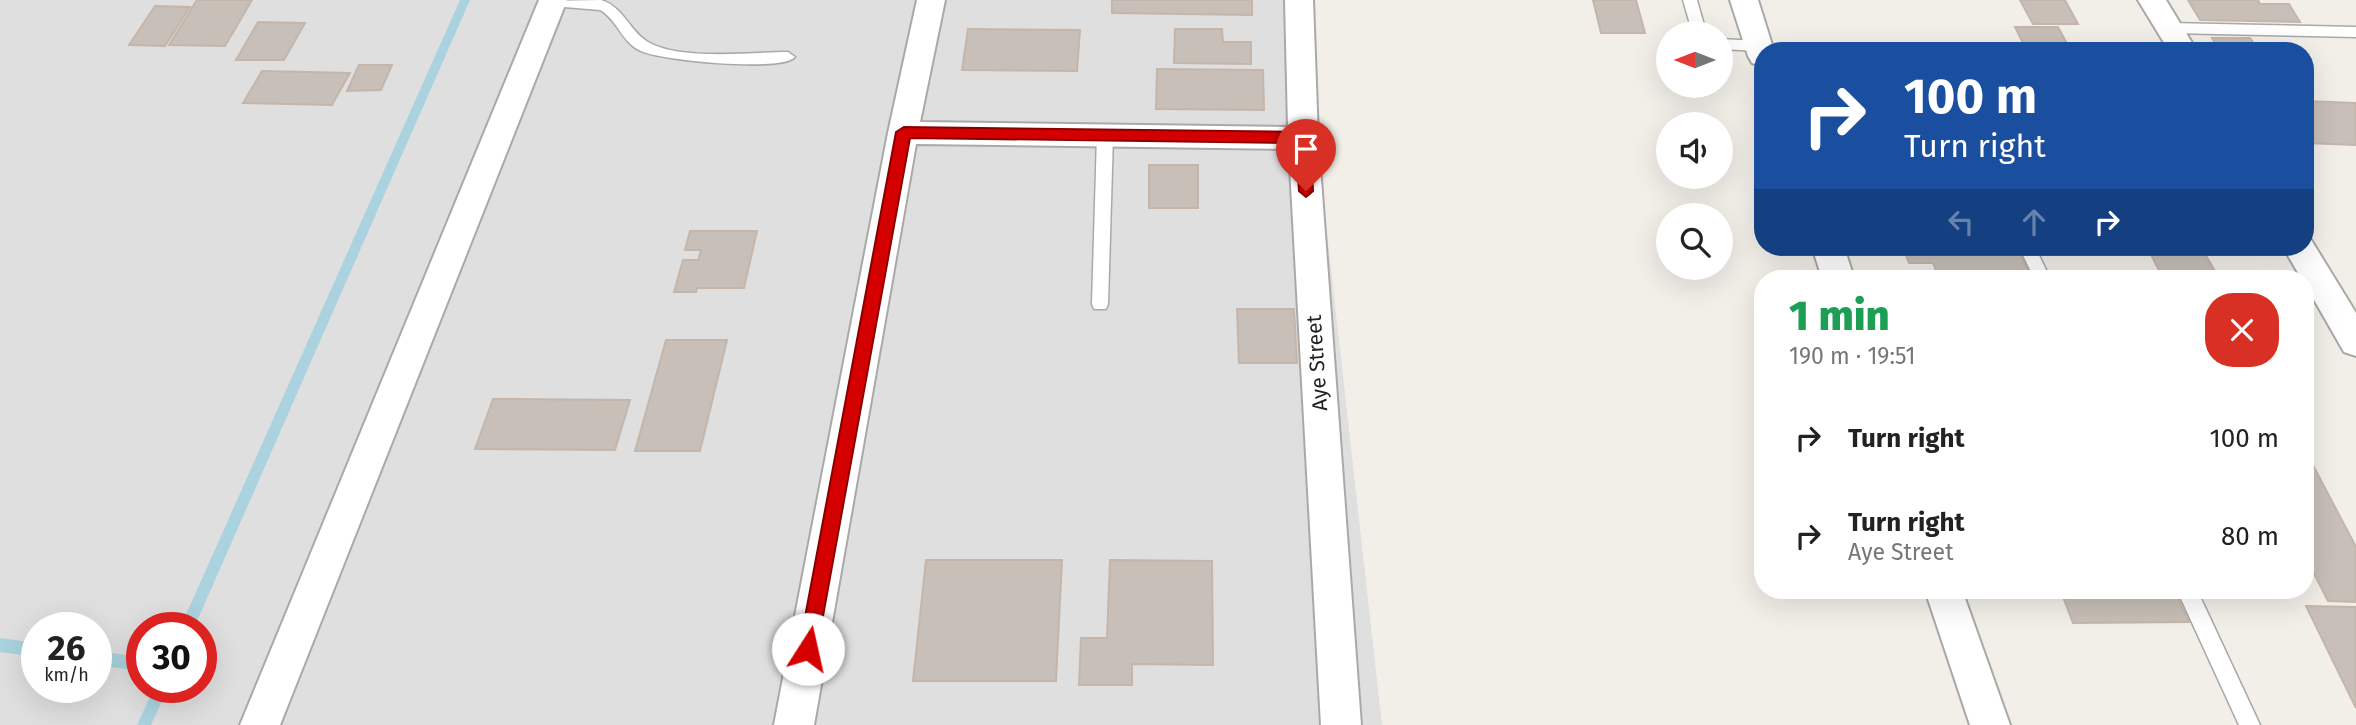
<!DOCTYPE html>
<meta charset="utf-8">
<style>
body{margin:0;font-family:"Fira Sans",sans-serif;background:#f2f2f2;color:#222;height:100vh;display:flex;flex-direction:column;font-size:26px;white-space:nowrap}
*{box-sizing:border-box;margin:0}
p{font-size:23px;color:#767676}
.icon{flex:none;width:38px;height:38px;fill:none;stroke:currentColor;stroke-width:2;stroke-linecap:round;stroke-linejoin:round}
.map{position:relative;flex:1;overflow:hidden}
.sheet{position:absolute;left:1754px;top:270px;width:560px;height:329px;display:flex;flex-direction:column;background:#fff;border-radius:28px;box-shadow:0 7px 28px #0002}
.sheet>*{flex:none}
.top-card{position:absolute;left:1754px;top:42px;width:560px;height:214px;border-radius:28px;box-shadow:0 7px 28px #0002;background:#1a4fa0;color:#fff;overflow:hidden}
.needle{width:46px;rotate:270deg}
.fabs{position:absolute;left:1656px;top:21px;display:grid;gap:14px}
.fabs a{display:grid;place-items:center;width:77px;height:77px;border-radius:50%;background:#fff;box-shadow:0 7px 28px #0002;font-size:35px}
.speed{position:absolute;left:21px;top:612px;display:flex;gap:14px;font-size:35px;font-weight:700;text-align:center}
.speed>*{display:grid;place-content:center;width:91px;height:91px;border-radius:50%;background:#fff;box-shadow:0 7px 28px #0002;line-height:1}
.speed small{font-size:18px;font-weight:400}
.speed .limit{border:10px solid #d22;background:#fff;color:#111}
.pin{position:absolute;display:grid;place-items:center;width:60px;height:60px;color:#fff;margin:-72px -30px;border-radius:50% 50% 50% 0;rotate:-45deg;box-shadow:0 0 7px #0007}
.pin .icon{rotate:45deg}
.me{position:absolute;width:77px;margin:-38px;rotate:10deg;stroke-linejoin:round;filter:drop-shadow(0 0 5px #0008)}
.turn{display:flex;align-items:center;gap:24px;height:147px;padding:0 35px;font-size:32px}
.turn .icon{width:91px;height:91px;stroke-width:2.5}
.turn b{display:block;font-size:49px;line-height:60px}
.lanes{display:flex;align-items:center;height:66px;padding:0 35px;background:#0003;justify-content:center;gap:35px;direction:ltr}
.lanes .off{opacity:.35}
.round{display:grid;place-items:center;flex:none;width:74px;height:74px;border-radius:28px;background:#f2f2f2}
.head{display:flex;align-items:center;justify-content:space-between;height:119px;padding:0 35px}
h1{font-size:42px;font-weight:800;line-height:52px;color:#1e9e55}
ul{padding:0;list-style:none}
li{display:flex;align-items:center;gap:21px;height:98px;padding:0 35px}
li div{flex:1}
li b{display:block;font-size:26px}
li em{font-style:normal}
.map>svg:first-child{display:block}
</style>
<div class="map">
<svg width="2356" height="725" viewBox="0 0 2356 725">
<rect width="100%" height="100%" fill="#f2efe9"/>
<!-- residential -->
<path fill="#e0dfdf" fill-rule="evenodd" d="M0,0H1301L1382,725H0ZM37,628H96V688H37ZM142,628H201V688H142Z"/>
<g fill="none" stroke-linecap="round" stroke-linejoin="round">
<!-- stream -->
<g fill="#aad3df" fill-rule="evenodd">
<path d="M460,0H470L194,628H180Z"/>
<path d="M0,638L37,643V657L0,652Z"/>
<path d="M96,651L142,657V671L96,665Z"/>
<path d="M154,688H168L151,725H137Z"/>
</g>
</g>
<!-- building -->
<g fill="#c7bfb8" stroke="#c4b6ab" stroke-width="2">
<path d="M197,0H252L225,46L169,45Z"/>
<path d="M1112,0H1252V15L1112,13Z"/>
<path d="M1593,0H1636L1645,33H1601Z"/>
<path d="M2020,0H2065L2078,24H2033Z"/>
<path d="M2188,0H2258L2260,4H2289L2300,22L2200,20Z"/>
<path d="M155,6L190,7L165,46L129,45Z"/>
<path d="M258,22L305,23L284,60H236Z"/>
<path d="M2015,27H2058L2071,51H2027Z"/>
<path d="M968,29L1080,30L1077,71L962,70Z"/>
<path d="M1175,29H1222L1223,42H1251V64L1174,63Z"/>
<path d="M2212,38H2250L2259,51H2220Z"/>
<path d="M359,65H392L381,90L347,91Z"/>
<path d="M1157,69L1263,70L1264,110L1156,109Z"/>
<path d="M262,71L350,73L332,105L243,103Z"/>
<path d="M2305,101L2356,103V145L2305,143Z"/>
<rect x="1149" y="165" width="49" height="43"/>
<path d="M690,231H757L744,288H697L696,292H674L683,260H698L701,250H685Z"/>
<path d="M1892,247H2017L2032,278H1939L1933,263H1909L1905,253H1894Z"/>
<path d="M2147,247H2201L2219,278H2163Z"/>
<path d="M1237,309H1294L1297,363H1239Z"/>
<path d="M666,340H727L700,451H635Z"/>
<path d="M493,399L630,400L615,450L475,449Z"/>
<path d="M2305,450L2356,547V602L2328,601L2305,556Z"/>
<path d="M926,560H1062L1056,681H913Z"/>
<path d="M1110,560L1212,561L1213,665L1132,664V685H1079L1081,638H1107Z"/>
<path d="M2034,590H2174L2189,622L2073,623L2063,597H2037Z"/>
<path d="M2306,606L2356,607V708Z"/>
</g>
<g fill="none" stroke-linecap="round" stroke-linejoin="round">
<!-- service casing -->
<g stroke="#a9a9a9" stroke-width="3">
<g id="service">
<path d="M601,0C624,7 629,31 648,42C681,61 750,52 788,52L795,57C783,72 662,61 641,51C622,43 617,19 600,10L552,6L545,1Z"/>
<path d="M1683,0H1697L1704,25L1710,33H1695L1692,31Z"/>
<path d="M2169,23L2356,27V37L2169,33L2162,28Z"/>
<path d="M1720,39L1759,41L1766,46L1759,51L1720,49Z"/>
<path d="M1105,129L1113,135L1108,304L1106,309H1094L1092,304L1097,135Z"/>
<path d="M2019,247H2035L2050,278H2034Z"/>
<path d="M2177,590H2197L2260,725H2239Z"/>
</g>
</g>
<!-- minor casing -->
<g stroke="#a9a9a9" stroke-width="4">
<g id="minor">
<path d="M539,0H567L280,725H240Z"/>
<path d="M917,0H945L920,122L1288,127L1285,0H1313L1318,138L1361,725H1321L1289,149L916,144L814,725H774L888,133Z"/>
<path d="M1730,0H1758L1774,51H1762V66L1752,63L1748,56Z"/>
<path d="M2138,0H2166L2197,51H2169Z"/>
<path d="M2305,237L2310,238L2356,313V356L2344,352L2305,284V278H2301L2283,247H2305Z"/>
<path d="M1812,247H1844L1854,278H1822Z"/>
<path d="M1925,590H1962L2010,725H1970Z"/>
</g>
</g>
<!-- service -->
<use href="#service" fill="#fff" fill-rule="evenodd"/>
<!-- minor -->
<use href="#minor" fill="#fff" fill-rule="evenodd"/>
</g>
<!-- route -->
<path fill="#d40000" stroke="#8a0000" stroke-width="2" d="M904,127L1303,132L1310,138L1313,191L1306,197L1299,191L1296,143L910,138L817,649L814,655L808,657L801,655L799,649L896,132Z"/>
<g text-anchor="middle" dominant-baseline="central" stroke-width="5" stroke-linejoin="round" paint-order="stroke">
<!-- street labels -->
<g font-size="21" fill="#222" stroke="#fff">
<text transform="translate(1317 363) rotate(-94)">Aye Street</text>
</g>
</g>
</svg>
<div class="fabs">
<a><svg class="needle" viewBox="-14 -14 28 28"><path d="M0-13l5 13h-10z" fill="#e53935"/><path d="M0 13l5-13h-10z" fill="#767676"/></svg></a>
<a><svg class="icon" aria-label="sound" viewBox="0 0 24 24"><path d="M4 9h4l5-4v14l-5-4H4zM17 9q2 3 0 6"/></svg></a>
<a><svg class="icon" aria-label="search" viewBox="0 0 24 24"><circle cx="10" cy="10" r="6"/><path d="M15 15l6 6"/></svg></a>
</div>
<div class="speed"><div>26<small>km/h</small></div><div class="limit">30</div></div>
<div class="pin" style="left:1306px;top:191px;background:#d93025"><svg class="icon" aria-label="arrive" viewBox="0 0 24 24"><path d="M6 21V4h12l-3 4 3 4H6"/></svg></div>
<svg class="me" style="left:808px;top:649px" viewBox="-20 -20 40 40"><circle r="19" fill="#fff"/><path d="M0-13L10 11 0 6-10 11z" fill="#d40000"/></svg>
<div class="top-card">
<div class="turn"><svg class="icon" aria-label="right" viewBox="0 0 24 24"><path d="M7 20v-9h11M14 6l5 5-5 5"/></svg><div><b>100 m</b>Turn right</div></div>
<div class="lanes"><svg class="icon off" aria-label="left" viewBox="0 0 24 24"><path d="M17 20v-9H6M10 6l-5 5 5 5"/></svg><svg class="icon off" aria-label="ahead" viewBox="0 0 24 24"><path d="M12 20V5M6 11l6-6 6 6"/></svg><svg class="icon" aria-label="right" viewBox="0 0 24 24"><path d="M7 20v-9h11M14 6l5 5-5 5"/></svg></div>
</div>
<section class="sheet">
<div class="head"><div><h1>1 min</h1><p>190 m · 19:51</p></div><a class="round" style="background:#d93025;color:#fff"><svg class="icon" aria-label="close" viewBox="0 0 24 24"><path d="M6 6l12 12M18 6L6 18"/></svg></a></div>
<ul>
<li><svg class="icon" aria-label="right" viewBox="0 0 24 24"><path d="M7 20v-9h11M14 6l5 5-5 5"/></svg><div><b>Turn right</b></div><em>100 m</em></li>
<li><svg class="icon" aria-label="right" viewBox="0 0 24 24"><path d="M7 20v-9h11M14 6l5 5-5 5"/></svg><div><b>Turn right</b><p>Aye Street</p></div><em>80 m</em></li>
</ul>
</section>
</div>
